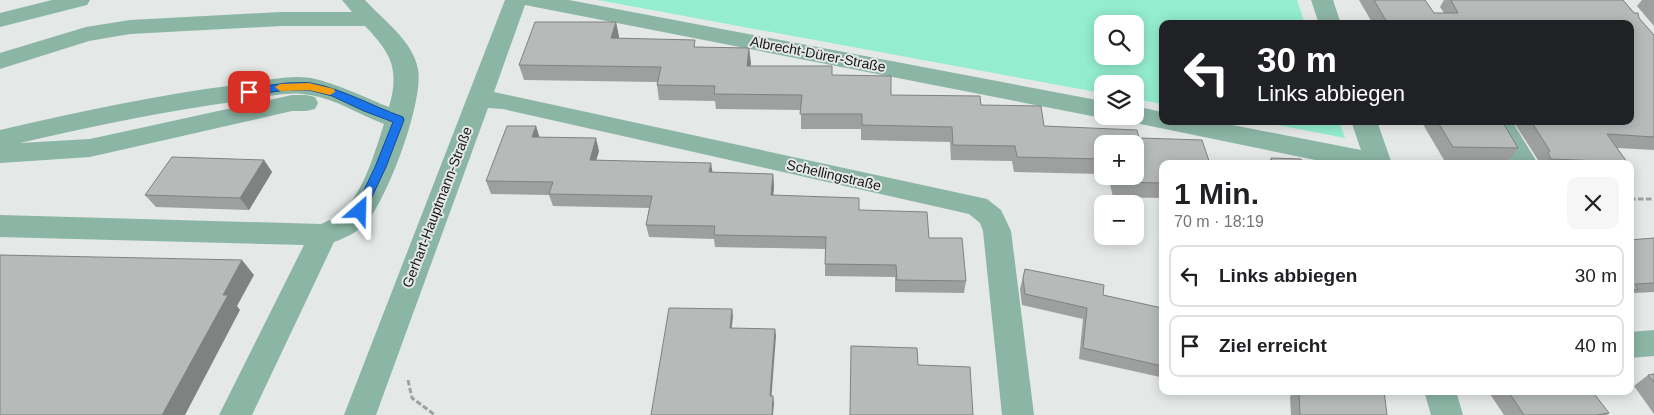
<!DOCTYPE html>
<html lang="de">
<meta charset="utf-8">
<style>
body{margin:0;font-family:Helvetica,sans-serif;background:#f6f6f6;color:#202124;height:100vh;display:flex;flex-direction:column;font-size:19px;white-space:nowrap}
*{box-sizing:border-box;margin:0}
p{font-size:16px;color:#757577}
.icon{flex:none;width:28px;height:28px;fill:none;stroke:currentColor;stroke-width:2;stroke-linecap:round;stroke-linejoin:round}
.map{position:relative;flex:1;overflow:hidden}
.panel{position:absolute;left:1159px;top:160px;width:475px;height:235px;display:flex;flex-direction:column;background:#fff;border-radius:10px;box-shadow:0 2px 12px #0003}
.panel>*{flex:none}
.top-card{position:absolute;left:1159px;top:20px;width:475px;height:105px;border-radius:10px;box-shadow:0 2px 12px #0003;background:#202124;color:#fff;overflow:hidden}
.controls{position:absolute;left:1094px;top:15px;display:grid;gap:10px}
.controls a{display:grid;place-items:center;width:50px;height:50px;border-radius:10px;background:#fff;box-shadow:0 2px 12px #0003;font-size:25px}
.pin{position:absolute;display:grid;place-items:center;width:42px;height:42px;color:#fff;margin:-21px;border-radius:10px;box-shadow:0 2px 8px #0006}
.me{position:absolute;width:55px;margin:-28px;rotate:25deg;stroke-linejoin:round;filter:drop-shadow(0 0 4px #0008)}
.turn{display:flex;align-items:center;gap:18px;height:105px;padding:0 15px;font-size:22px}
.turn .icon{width:65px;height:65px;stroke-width:2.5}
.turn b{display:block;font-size:35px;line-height:42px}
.round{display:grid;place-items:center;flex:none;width:52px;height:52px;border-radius:10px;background:#f6f6f6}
.head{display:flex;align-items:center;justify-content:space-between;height:85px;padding:0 15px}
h1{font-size:30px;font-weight:600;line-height:38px}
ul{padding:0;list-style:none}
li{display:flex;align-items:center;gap:15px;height:62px;margin:0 10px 8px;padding:0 5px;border:2px solid #e0e0e0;border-radius:10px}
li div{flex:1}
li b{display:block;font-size:19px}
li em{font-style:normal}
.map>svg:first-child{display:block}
</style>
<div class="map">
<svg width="1654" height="415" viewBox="0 0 1654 415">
<rect width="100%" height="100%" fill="#e4e8e6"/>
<!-- green -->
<g fill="#93edce" fill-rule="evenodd">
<path d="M598,0H1297L1305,24H1162V104L1135,99V84H1102V93ZM1102,24H1135V56H1102Z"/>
<path d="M1257,121H1339L1345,138Z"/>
</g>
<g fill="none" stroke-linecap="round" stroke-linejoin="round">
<!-- path -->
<g stroke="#9ea1a0" stroke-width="3" stroke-dasharray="5.5 2.5" stroke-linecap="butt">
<path d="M1630,199H1654"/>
<path d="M408,380L412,398L435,415"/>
</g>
<!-- minor -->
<g fill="#8bb5a5" fill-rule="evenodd">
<path d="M52,0H90L87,5L0,27V13Z"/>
<path d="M342,0H365C383,20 413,41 418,69C424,101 388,198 366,223C358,232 345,238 334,242L252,415H219L304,245L0,237V215L321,224C330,220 340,215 347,207C365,187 376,149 384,124C360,115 336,99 310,95C288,90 261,98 239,101C165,111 92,126 20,143L90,139L292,95H306L315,97L318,103L315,109L306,111H292L90,157L0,163V130C78,112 156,95 235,85C259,82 287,74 311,78C339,84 363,97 389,107C400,69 391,53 365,26H281L130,34L89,41L0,69V53L86,27L130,20L281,12H352Z"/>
<path d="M505,0H569L1102,101V116H1107L1102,118L525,5L494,92L987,199L1001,210L1011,231L1034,415H1002L983,231L980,223L969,214L503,109L488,108L376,415H344Z"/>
<path d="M1311,0H1333L1341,24H1319Z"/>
<path d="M1135,106L1162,112V121H1212L1361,150L1351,121H1377L1392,164H1335L1126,121L1123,116H1135Z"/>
<path d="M1487,121H1512L1538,164H1512Z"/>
<path d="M1654,330V356L1630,358V332Z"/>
<path d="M1424,391H1456L1463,415H1431Z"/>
</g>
</g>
<!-- wall -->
<g fill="#9da09e">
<path d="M1359,0H1425L1434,13H1444L1440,7L1444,0H1623L1654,35V150L1617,148L1627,162L1626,164H1539L1540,163L1513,121H1630V24H1373Z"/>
<path d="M1642,0H1654V26L1637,6Z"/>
<path d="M616,22L619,38L696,47L749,48L750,66L832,75L891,95L981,105L1044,126L1139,138L1209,161L1269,162L1271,158L1303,164H1162V198L1113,197L1108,176H1135L1102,144V174L1014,172L1012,161L951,160L950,142L861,140V129H801V110L716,109L715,101L659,100L657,85V82L524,80L519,65Z"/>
<path d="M1421,121H1502L1518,148L1508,161L1444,160Z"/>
<path d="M536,126L539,137L599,151L596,160L712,172L773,174L774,187L773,195L859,210L929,238L966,281L964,293L895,292V277L825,276V249L715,247L714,239L649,237L646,225L649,208L553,206L549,195L491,194L486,181Z"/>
<path d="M264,160L272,172L249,210L156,207L145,195Z"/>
<path d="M1654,238V292L1634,293L1630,297V240Z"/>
<path d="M1025,269L1103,295L1162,308V373L1160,377L1079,359L1083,319L1022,305L1020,289Z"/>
<path d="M1654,374V414L1634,386L1648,375Z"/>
<path d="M1294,391H1384L1387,415H1291L1290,397Z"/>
<path d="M1488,391H1592L1609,413L1607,415H1504Z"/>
</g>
<!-- shaded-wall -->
<g fill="#7f8281">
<path d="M616,22L619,37L614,53L611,38Z"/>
<path d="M749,48L751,63L749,81L747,66Z"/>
<path d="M536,126L540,139L532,137Z"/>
<path d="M596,138L599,151L593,172L590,160Z"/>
<path d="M264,160L272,172L249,210L240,198Z"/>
<path d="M711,163L713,175L709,172Z"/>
<path d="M773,174L774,187L772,207L771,195Z"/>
<path d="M242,260L254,275L237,306L240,310L185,415H162L223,295Z"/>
<path d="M732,309L733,316L731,335L730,328Z"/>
<path d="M775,329L776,336L771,403L770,396Z"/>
<path d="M773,396L774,403L773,415H772Z"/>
</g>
<!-- building -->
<g fill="#b6bab8" stroke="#7f8281">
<path d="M1374,0H1425L1434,13H1458L1451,0H1623L1634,13H1638L1639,18L1654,35V137L1607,134L1627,162L1551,159L1548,153L1550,151L1531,121H1630V24H1388Z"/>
<path d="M535,22H616L611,38L695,40L694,47L749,48L747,66H832V75L891,76V95L980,96L981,105L1041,106L1044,126L1137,130L1139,138L1202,140L1209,161L1272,162L1271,158L1301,159L1303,164H1162V183L1118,182L1116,176H1135V144H1102V159L1017,157L1015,146L953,145L952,127L862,125V114H800L802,95L714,94L715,86L657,85L661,67L519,65Z"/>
<path d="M1437,121H1502L1518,148L1453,147Z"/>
<path d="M507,126H536L532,137L596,138L590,160L711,163L709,172L773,174L771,195L859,198V210L927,212L929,238H962L966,281L897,280L896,265L825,264L826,237L714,235L715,226L646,225L652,196L549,194L553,182L486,181Z"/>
<path d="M172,157L264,160L240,198L145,195Z"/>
<path d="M1654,238V283L1635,284L1638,290L1630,289V240Z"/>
<path d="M0,255L242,260L223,295H228L162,415H0Z"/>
<path d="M1025,269L1104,285L1103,295L1162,308V366L1083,348L1087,308L1025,294L1023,278Z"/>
<path d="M669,308L732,309L730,328L775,329L770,396H773L772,415H651Z"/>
<path d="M851,346L917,348L918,365L970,367L973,415H850Z"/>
<path d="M1654,374V382L1648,375Z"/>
<path d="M1299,391H1384L1387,415H1300Z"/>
<path d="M1508,391H1592L1609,413L1596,415H1524Z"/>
</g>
<!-- route -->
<path fill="#1a73e8" stroke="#114b97" d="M287,83C295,83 303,82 311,83C343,89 372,106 403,117L404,120L386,167L364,214L360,216L354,211L375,167L393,122L364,111L332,96L309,90H287L249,95L244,92L249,88Z"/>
<!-- slow -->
<path fill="#f59e0b" d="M309,83L334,89L335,92L330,95L309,90L280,91L275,87L280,84Z"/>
<g text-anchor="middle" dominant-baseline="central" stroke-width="4" stroke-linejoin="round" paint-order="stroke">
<!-- street labels -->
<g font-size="14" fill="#161717" stroke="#e4e8e6">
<text transform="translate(818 54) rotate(11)">Albrecht-Dürer-Straße</text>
<text transform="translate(834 175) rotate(13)">Schellingstraße</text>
<text transform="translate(437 207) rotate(-69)">Gerhart-Hauptmann-Straße</text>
</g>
</g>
</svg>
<div class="controls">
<a><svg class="icon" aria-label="search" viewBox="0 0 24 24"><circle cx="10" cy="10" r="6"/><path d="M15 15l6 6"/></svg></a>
<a><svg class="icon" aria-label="layers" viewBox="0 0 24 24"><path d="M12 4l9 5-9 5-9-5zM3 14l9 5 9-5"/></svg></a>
<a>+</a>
<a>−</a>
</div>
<div class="pin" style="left:249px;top:92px;background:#d93025"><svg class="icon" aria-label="arrive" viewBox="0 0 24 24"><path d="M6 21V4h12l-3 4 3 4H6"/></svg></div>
<svg class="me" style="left:360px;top:211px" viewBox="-20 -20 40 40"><path d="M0-17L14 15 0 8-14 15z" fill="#1a73e8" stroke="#fff" stroke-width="4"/></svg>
<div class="top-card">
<div class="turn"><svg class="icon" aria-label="left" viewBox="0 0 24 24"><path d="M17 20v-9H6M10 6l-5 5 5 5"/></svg><div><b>30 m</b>Links abbiegen</div></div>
</div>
<section class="panel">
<div class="head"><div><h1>1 Min.</h1><p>70 m · 18:19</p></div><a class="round"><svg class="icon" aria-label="close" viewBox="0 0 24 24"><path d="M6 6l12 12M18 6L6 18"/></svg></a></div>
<ul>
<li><svg class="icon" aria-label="left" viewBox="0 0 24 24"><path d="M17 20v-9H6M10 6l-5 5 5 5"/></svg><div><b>Links abbiegen</b></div><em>30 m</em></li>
<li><svg class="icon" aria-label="arrive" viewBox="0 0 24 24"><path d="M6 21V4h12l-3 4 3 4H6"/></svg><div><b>Ziel erreicht</b></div><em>40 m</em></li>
</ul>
</section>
</div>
